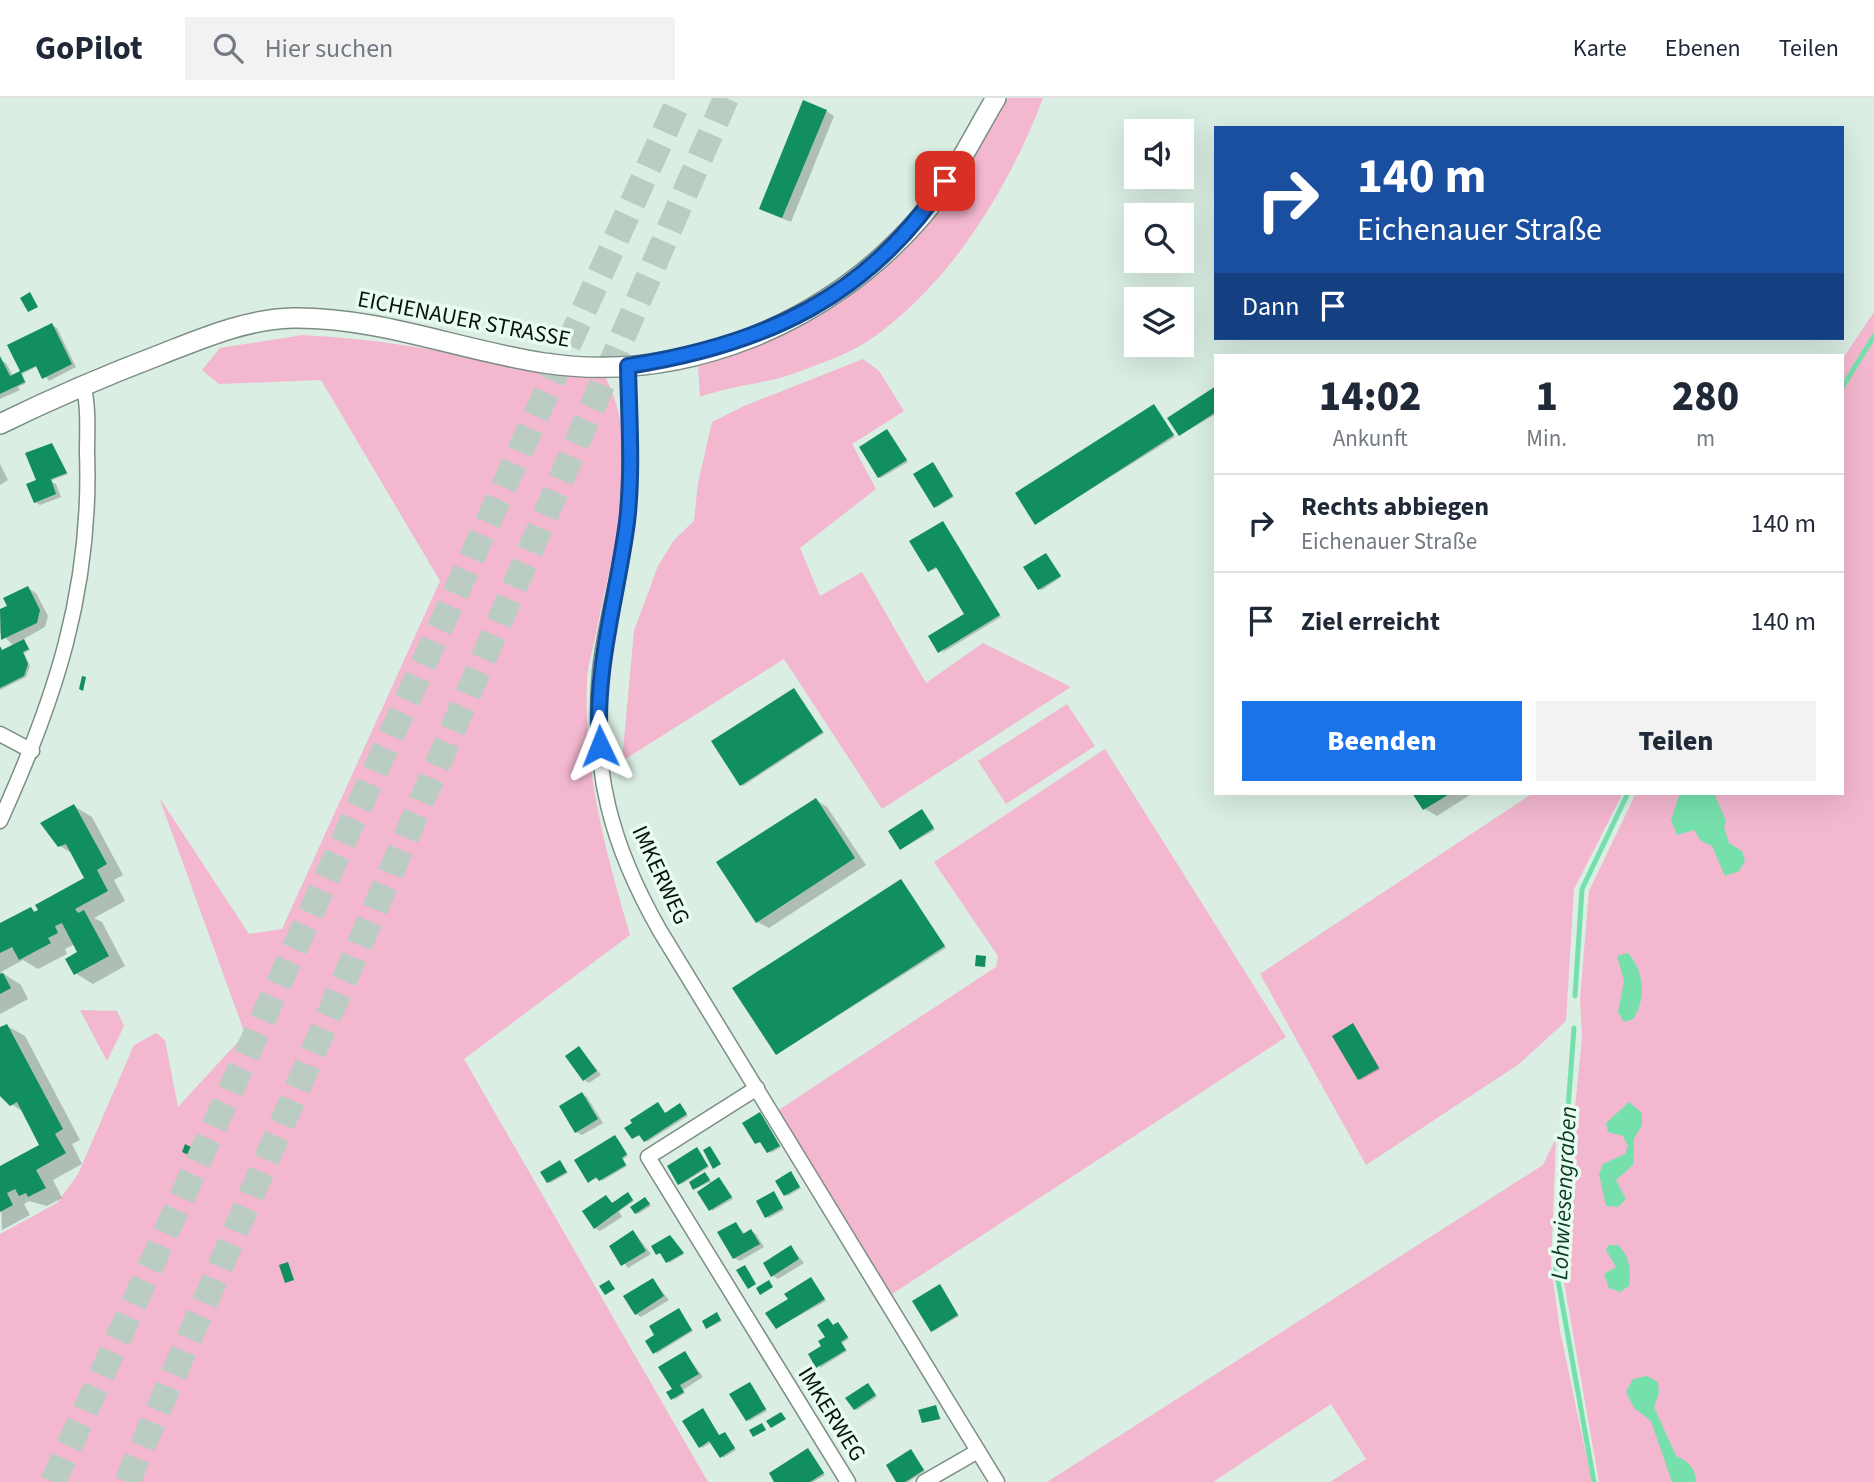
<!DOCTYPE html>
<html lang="de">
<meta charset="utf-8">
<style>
body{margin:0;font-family:"Source Sans 3",sans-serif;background:#f2f2f3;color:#1f2937;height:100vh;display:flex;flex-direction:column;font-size:26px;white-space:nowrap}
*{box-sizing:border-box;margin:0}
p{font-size:23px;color:#747a83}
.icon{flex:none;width:38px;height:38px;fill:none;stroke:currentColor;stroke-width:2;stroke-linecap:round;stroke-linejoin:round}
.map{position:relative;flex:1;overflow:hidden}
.side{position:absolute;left:1214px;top:256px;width:630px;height:441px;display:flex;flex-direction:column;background:#fff;border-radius:0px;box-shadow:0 7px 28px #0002}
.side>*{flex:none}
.top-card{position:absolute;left:1214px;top:28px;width:630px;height:214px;border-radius:0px;box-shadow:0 7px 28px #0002;background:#1a4fa0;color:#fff;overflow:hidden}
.tools{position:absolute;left:1124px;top:21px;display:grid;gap:14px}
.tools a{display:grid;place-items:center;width:70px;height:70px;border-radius:0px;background:#fff;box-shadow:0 7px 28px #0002;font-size:35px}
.pin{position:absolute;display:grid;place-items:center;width:60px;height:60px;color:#fff;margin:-30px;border-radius:14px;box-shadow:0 4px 10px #0006}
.me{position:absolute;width:77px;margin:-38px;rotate:358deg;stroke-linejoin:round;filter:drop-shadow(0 0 5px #0008)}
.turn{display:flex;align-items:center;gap:24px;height:147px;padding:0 28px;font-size:32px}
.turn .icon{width:91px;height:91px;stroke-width:2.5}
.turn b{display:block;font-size:49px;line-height:60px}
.then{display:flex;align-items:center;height:66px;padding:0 28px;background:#0003;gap:14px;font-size:26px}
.eta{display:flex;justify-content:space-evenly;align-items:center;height:119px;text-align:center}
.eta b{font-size:42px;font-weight:800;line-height:49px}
.cta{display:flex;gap:14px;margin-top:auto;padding:14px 28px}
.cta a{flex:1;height:80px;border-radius:0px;background:#1a73e8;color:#fff;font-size:28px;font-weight:800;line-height:80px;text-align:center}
.cta a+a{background:#f2f2f3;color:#1f2937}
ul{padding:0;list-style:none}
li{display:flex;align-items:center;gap:21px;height:98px;padding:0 28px;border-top:2px solid #e0e1e3}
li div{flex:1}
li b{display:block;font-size:26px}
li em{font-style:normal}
header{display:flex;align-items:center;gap:42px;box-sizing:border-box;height:98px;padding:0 35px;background:#fff;border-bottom:2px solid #e0e1e3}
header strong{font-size:33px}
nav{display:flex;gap:38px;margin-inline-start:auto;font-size:24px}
.search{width:490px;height:63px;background:#f2f2f3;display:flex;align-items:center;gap:18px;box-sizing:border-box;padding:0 24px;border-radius:0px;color:#747a83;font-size:26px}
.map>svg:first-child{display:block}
</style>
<header>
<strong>GoPilot</strong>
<div class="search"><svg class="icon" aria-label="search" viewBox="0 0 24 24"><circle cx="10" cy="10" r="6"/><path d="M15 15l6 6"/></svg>Hier suchen</div>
<nav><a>Karte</a><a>Ebenen</a><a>Teilen</a></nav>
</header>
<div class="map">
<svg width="1874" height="1384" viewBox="0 0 1874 1384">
<rect width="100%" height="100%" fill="#daeee3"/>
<!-- green -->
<g fill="#f3b7cf">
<path d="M1008,0H1043C1009,90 951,185 871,241C851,255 822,265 798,274C767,286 732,287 700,299L698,268C801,240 889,185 950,97C972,66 989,32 1008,0Z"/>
<path d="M1874,214V1384H1599L1562,1173L1564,1118L1582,940L1580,901L1589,793L1636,695H1843V260Z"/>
<path d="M303,237C388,241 470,258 553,275C571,278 589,275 606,280C644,356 613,452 597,530C594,547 588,565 587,582C583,671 605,752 630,837L464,961L708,1384H0V1136L57,1105L78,1076L134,947L156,935L165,942L178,1009L245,936L159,699L249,836L282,831L440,483L321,282L219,286L202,272L220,250Z"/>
<path d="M863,261L879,273L904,313L852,346L876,391L800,450L820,498L862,474L926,585L983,545L1071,589L882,711L784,561L622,663L634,533L658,468L674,442L694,423L698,385L712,324L744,308Z"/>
<path d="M1067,606L1095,648L1006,706L978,663Z"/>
<path d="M1105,651L1286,939L889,1198L777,1013L996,869L998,858L934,764Z"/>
<path d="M1533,695H1623L1574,791L1566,923L1519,966L1366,1067L1260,876Z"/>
<path d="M80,912L117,913L124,928L107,963Z"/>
<path d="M1556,1040L1551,1168L1560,1233L1592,1384H1330L1366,1361L1331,1306L1213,1384H1047L1543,1067Z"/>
</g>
<!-- water -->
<g fill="#76e0ad">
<path d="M1680,695H1714L1726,723L1724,729L1729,745L1742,753L1745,763L1739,773L1725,778L1712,748L1701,743L1694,732L1677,737L1671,722Z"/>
<path d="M1628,855C1644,873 1647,900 1633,921L1624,924L1618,914L1624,883L1617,858Z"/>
<path d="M1629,1004L1642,1015V1027L1634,1041L1633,1067L1616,1082L1626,1101L1618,1109L1606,1108L1599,1076L1603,1066L1625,1056L1628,1048L1623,1038L1608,1034L1606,1025Z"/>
<path d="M1609,1147H1618C1630,1159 1631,1171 1629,1188L1620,1194L1609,1190L1604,1176L1616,1169L1606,1152Z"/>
<path d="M1647,1278L1658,1284L1659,1295L1654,1309L1676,1358C1689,1364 1695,1369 1696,1384H1672L1651,1323L1634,1310L1626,1294L1633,1281Z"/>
</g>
<!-- shadow -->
<g fill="#0003">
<path d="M826,13L834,18L791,124L769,115Z"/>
<path d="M52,227L57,230L76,269L49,283L38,268L22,276L26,285L18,289L20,292L0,301V262L6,265L13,278L22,273Z"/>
<path d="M1216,291V316L1180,337L1170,321Z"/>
<path d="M1154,308L1175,339L1036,425Z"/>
<path d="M887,333L908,364L881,380L879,379Z"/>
<path d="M52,347L68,376L50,383L56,386L61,399L40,407L35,404Z"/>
<path d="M0,366L8,382L0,387Z"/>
<path d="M935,367L954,399L937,409L935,408Z"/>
<path d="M943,425L1001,519L942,555L966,517L938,470L929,473Z"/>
<path d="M1046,457L1061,479L1042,492L1039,491Z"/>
<path d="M28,490L36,495L48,518L45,529L13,547L0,535V513Z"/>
<path d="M24,543L30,552L24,555L30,568L26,579L0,592V554Z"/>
<path d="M794,592L824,635L743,688L741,686Z"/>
<path d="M1414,695H1473L1437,718L1425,711Z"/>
<path d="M816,702L827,709L866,767L769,830L757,824Z"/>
<path d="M74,708L92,719L123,777L114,782L125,803L94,820L102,824L125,868L93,886L75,875L80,855L75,846L65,851L67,856L38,871L23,862L1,874L21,887L28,901L0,916V827L31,811L37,814L87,781L73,756L60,748Z"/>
<path d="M924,715L935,732L901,751Z"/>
<path d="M901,783L946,850L777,956Z"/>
<path d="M1353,927L1380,971L1361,982L1359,981Z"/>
<path d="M7,928L25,938L80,1042L72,1046L82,1066L53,1082L62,1100L47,1108L29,1103L24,1106L30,1117L2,1132L0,1069L42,1047L24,1014L4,1002L0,994V931Z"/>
<path d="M580,950L601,977L589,985L584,982Z"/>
<path d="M582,996L587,999L603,1025L582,1037L576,1034Z"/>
<path d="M658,1006L666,1016L680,1007L688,1018L647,1044L641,1037L633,1040Z"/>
<path d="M762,1017L781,1049L771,1055L762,1044L757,1045Z"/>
<path d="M617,1040L628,1058L623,1061L627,1068L602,1083L599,1080L589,1083Z"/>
<path d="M699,1052L709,1069L682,1086L680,1085Z"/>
<path d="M560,1064L568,1075L550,1085L548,1084Z"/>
<path d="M791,1075L801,1090L788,1098L786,1097Z"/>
<path d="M705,1076L713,1086L721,1083L733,1101L712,1113L710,1084L695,1091Z"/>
<path d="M774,1095L784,1112L769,1120L767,1119Z"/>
<path d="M630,1098L634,1103L619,1113L622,1119L600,1133L595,1130L606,1099L614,1106Z"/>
<path d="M645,1101L651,1108L638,1116L636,1115Z"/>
<path d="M736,1126L745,1136L751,1133L756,1136L764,1149L740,1163L734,1160Z"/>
<path d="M634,1134L651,1156L628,1170L611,1148Z"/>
<path d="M672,1140L684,1156L669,1165L663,1155L657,1156Z"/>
<path d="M791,1149L804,1165L778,1181L772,1177Z"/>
<path d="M811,1181L826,1203L777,1230Z"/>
<path d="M653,1182L669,1202L641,1219L636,1216Z"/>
<path d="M942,1190L959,1218L934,1233L932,1232Z"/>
<path d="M679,1212L693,1233L656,1256L657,1237Z"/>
<path d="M717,1216L722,1223L708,1230Z"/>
<path d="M828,1222L834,1229L840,1227L849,1241L842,1245L847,1253L820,1270Z"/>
<path d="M685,1255L703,1279L683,1292L685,1295L674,1302Z"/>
<path d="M752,1287L767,1313L749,1323L747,1322Z"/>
<path d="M868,1287L877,1299L857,1312L855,1311Z"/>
<path d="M936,1309L941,1321L923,1324Z"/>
<path d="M685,1324L720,1339L725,1336L736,1352L723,1360L712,1344L702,1350Z"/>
<path d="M911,1353L925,1373L908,1384H899Z"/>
<path d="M810,1354L825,1377L813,1384H776Z"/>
</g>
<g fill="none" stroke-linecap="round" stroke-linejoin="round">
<!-- stream -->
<g stroke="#76e0ad" stroke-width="5">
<path d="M1843,288L1874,238"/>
<path d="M1575,898L1582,791L1628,695"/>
<path d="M1574,930L1556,1171L1594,1384"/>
</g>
</g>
<!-- building -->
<g fill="#118f60">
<path d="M803,2L827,12L782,120L759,111Z"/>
<path d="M30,194L38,209L28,214L20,200Z"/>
<path d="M52,225L72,266L42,281L36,268L21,275L25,284L0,296V258L10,278L20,273L7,247Z"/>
<path d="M1216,288V314L1179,338L1167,320Z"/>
<path d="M1154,306L1174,337L1035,427L1015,395Z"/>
<path d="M887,331L907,362L878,380L859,349Z"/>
<path d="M52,345L67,375L51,381L56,396L34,405L26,386L36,382L25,355Z"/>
<path d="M933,364L953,398L934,410L913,376Z"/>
<path d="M943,423L1000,517L938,555L928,538L964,516L936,469L928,474L909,443Z"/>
<path d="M1046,455L1061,478L1038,492L1023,469Z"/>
<path d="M28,488L40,512L37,525L1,542L0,511L7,508L3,500Z"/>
<path d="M24,541L29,551L23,554L28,566L24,578L0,590V548L2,552Z"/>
<path d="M82,578L86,579L83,593L79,591Z"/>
<path d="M794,590L823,634L740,688L711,643Z"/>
<path d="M1412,695H1451L1423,712Z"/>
<path d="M816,700L855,760L756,825L716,764Z"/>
<path d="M74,706L107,766L97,772L108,793L75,811L78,815L84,812L109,858L74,877L65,861L77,854L62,825L55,828L58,835L48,840L51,845L19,862L12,849L0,855V825L31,809L34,814L38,812L35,807L84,780L66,746L58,749L40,725Z"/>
<path d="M922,711L934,730L900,752L888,733Z"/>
<path d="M901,781L945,848L776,957L732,890Z"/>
<path d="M976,857L986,858L985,869L975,868Z"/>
<path d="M3,875L11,890L0,896V876Z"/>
<path d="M1353,925L1379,970L1358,982L1332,938Z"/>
<path d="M7,926L63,1031L55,1036L66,1055L36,1072L46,1090L28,1099L26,1095L19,1098L15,1091L7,1095L13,1107L0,1114V1068L39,1047L17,1004L10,1008L0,998V929Z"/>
<path d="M579,948L597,973L583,983L565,958Z"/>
<path d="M582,994L598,1021L575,1035L559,1008Z"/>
<path d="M658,1004L665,1015L680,1005L687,1016L644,1044L639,1037L632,1041L624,1030L632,1025L630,1022Z"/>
<path d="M760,1014L780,1048L767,1055L760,1044L755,1046L742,1025Z"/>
<path d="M615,1037L627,1056L622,1060L626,1067L599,1083L596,1079L588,1085L574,1062Z"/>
<path d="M185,1046L199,1053L195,1060L182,1054Z"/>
<path d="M710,1048L721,1066L713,1071L703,1052Z"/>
<path d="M697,1049L708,1068L678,1087L667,1068Z"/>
<path d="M560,1062L567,1074L547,1085L540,1074Z"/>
<path d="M791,1073L800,1089L784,1098L775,1083Z"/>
<path d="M705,1074L710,1082L693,1092L689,1084Z"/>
<path d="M719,1079L732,1099L709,1113L697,1094Z"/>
<path d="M774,1093L783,1110L765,1120L756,1103Z"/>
<path d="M628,1094L633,1102L594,1131L582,1113L606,1097L612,1105Z"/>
<path d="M645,1099L650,1106L635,1116L630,1109Z"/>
<path d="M736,1124L743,1136L751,1131L760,1146L733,1161L717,1134Z"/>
<path d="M633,1132L646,1153L621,1168L609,1148Z"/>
<path d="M670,1137L684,1155L666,1165L660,1155L656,1157L651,1148Z"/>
<path d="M791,1147L799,1161L771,1179L763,1165Z"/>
<path d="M288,1164L294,1182L285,1185L279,1167Z"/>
<path d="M745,1167L756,1186L748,1191L736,1172Z"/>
<path d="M811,1179L825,1201L776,1231L765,1215L788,1201L784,1196Z"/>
<path d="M653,1180L664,1198L635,1217L623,1198Z"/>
<path d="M609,1182L615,1191L605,1197L599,1188Z"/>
<path d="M769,1182L773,1189L760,1197L756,1190Z"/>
<path d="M940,1186L958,1217L931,1234L912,1203Z"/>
<path d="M679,1210L692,1232L653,1256L645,1243L654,1237L649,1228Z"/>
<path d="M717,1214L721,1222L706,1231L702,1223Z"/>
<path d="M828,1220L833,1227L838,1224L848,1239L841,1244L846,1252L816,1270L808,1256L821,1248L818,1243L825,1239L817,1227Z"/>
<path d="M685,1253L699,1276L680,1287L684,1294L671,1302L666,1294L672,1291L658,1269Z"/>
<path d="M750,1284L766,1311L746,1323L729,1296Z"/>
<path d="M868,1285L876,1297L854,1312L845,1300Z"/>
<path d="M936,1307L940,1321L922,1325L918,1312Z"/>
<path d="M703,1310L719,1337L725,1334L735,1350L720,1360L709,1343L699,1350L682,1323Z"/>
<path d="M781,1314L786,1321L771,1330L766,1323Z"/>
<path d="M762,1325L766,1332L753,1339L749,1332Z"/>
<path d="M808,1350L824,1375L810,1384H774L769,1375Z"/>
<path d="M911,1351L924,1372L905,1384H896L886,1367Z"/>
</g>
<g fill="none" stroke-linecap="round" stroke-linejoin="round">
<!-- highway-tunnel -->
<g stroke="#bbcdc3" stroke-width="26" stroke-dasharray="26 13" stroke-linecap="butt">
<path d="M53,1384L680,0"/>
<path d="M127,1384L726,0"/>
</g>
<!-- street casing -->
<g stroke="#7c8e84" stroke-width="17">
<g id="street">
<path d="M628,268C629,320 632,371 627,422C622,473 605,523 600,574C591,673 611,747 660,833L997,1384"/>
<path d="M0,636L32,653"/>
<path d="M0,723C55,602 92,491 87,355C87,333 89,308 83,287"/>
<path d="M757,990L648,1059L848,1384"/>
<path d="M924,1384L978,1353"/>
</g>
</g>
<!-- secondary casing -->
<g stroke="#7c8e84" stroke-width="22">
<path id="secondary" d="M0,326C53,300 107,277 162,256C203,240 247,221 293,220C379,219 459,252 544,265C684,286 828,226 920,120C951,85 972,40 996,0"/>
</g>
<!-- street -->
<use href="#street" stroke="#fff" stroke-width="14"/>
<!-- secondary -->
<use href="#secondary" stroke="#fff" stroke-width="19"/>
</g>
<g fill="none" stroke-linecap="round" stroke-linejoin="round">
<!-- route casing -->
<g stroke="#114b97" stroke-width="18">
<path id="route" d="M600,648C594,571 617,500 627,424C633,373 629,320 628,268C763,247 868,200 945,83"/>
</g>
<!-- route -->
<use href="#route" stroke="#1a73e8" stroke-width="12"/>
</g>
<g text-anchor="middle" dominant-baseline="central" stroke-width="7" stroke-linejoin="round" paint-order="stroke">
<!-- street labels -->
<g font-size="23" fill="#0a110d" stroke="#e8fcf0">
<text transform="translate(464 221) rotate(11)">EICHENAUER STRASSE</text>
<text transform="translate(661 777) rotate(65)">IMKERWEG</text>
<text transform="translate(832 1316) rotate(58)">IMKERWEG</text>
</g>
<!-- water labels -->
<g font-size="24" font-style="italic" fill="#0b3a26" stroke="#e8fcf0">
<text transform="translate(1564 1095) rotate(-87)">Lohwiesengraben</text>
</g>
</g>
</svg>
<div class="tools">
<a><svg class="icon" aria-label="sound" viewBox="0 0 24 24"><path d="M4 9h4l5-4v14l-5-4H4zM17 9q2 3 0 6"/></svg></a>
<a><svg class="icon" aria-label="search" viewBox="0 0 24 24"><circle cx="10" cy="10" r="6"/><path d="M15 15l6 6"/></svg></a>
<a><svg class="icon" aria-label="layers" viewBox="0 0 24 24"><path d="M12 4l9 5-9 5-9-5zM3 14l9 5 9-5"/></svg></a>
</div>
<div class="pin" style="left:945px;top:83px;background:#d93025"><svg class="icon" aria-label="arrive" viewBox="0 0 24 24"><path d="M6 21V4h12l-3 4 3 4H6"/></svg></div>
<svg class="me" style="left:600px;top:648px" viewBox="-20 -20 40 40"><path d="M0-17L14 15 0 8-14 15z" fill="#1a73e8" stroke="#fff" stroke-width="4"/></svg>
<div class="top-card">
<div class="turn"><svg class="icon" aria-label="right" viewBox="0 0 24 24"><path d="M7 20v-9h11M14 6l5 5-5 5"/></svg><div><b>140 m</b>Eichenauer Straße</div></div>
<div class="then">Dann<svg class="icon" aria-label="arrive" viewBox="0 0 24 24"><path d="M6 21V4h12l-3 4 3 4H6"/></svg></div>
</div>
<section class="side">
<div class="eta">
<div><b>14:02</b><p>Ankunft</p></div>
<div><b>1</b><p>Min.</p></div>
<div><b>280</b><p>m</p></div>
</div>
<ul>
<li><svg class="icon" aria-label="right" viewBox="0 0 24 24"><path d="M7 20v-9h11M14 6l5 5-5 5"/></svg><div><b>Rechts abbiegen</b><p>Eichenauer Straße</p></div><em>140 m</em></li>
<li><svg class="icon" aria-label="arrive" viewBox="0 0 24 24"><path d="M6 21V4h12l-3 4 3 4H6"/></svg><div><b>Ziel erreicht</b></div><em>140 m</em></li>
</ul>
<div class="cta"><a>Beenden</a><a>Teilen</a></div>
</section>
</div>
